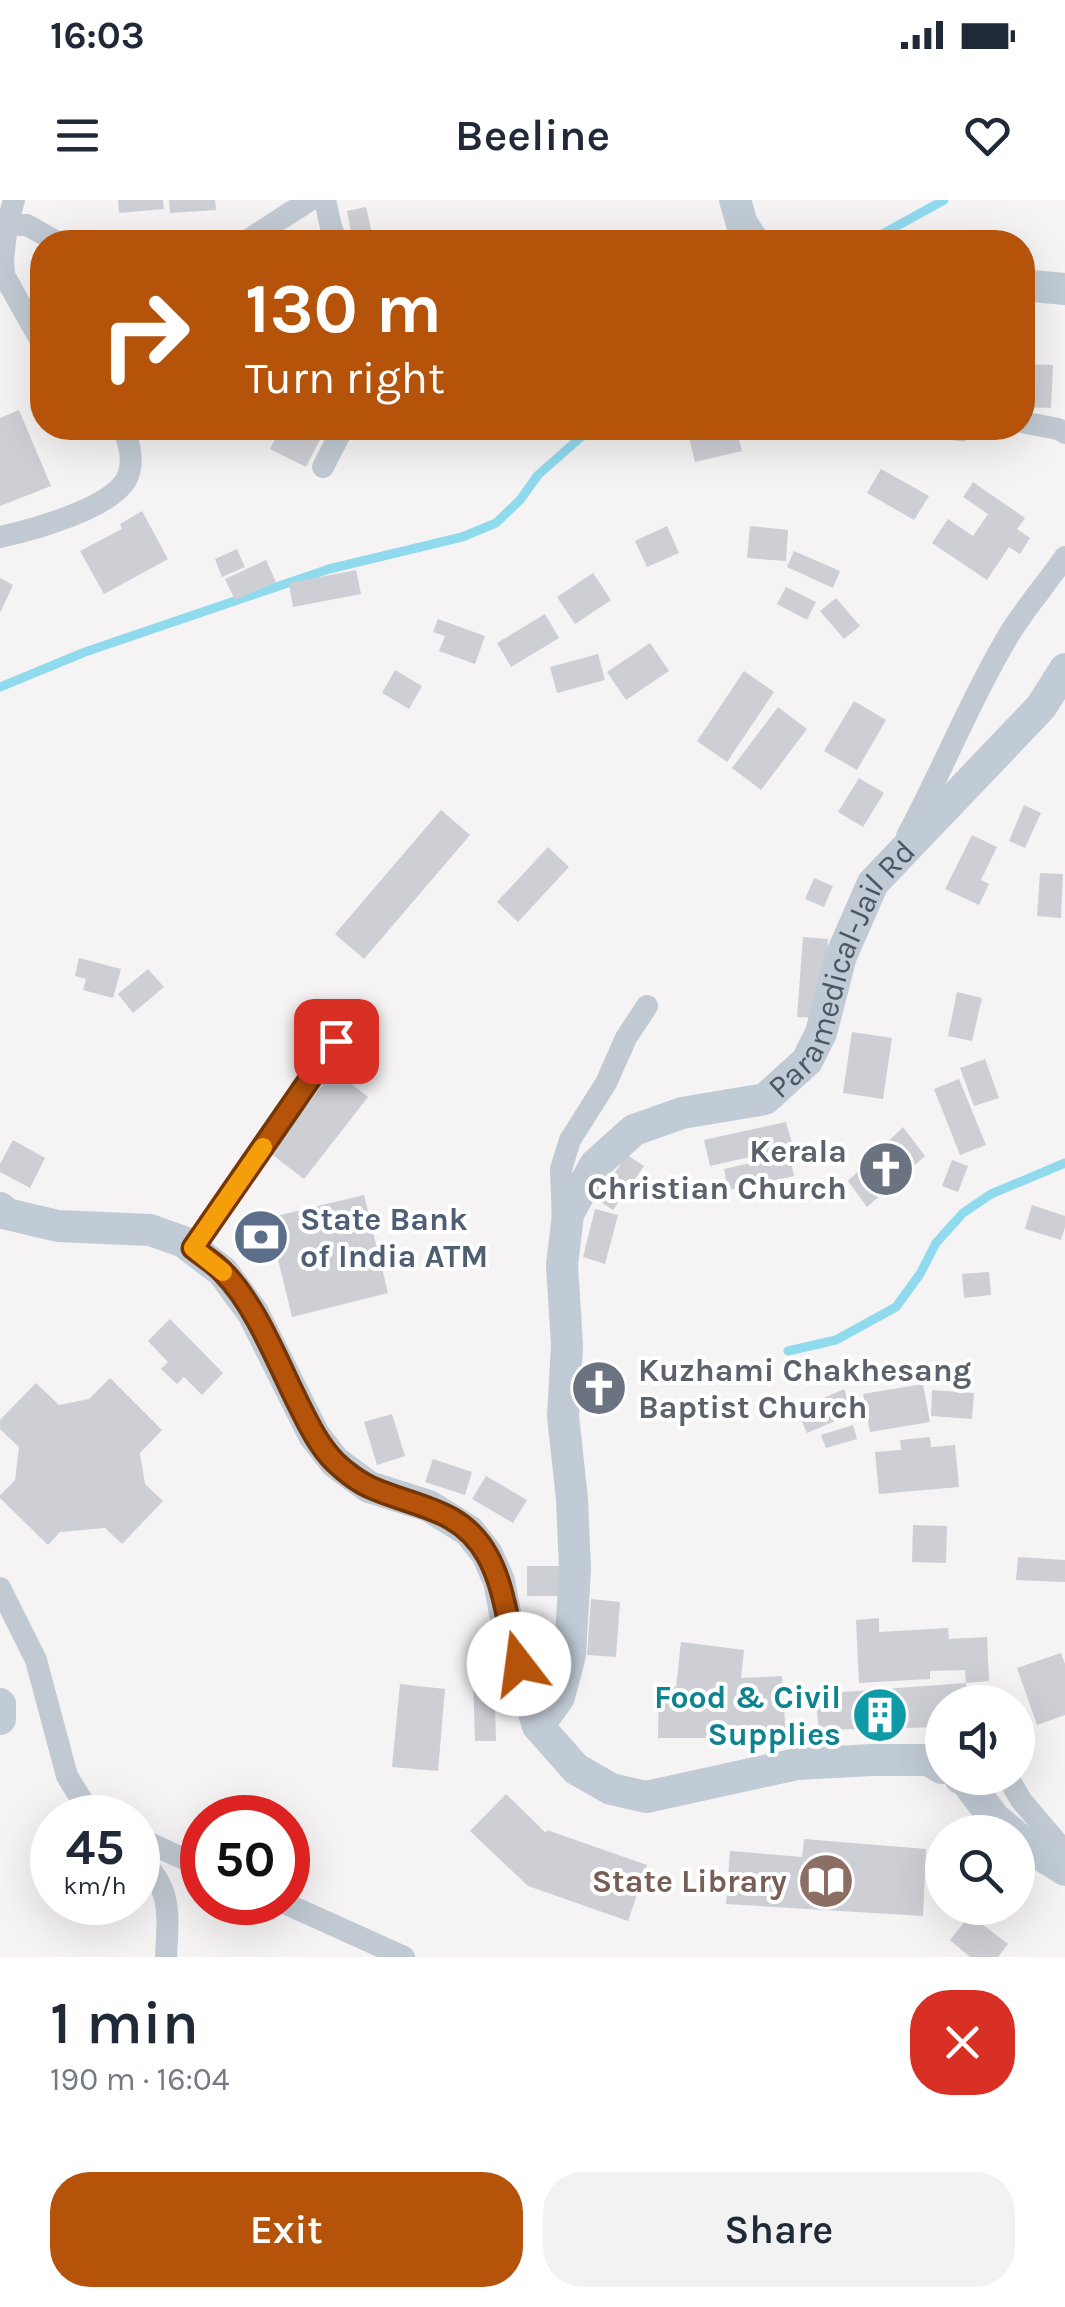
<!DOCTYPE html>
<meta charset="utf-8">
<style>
body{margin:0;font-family:Karla,sans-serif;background:#f2f2f3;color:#1f2937;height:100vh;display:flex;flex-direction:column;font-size:38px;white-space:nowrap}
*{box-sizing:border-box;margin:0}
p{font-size:32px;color:#747a83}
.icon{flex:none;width:55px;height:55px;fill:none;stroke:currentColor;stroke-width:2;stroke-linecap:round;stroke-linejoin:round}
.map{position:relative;height:1757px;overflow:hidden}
.panel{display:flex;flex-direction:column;background:#fff;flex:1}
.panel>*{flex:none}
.top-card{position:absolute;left:30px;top:30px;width:1005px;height:210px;border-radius:40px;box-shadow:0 10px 40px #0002;background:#b45309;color:#fff;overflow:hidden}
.controls{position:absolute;left:925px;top:1485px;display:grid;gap:20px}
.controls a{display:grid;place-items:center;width:110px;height:110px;border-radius:50%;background:#fff;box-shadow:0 10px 40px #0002;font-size:50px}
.speed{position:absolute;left:30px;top:1595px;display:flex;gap:20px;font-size:50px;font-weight:700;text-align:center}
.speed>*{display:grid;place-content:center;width:130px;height:130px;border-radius:50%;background:#fff;box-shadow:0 10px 40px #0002;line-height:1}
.speed small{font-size:25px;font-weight:400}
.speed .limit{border:15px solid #d22;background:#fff;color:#111}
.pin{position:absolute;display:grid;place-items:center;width:85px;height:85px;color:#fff;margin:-42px;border-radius:20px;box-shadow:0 5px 15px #0006}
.me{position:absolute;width:110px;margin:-55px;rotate:345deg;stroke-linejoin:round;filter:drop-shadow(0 0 8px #0008)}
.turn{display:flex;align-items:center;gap:35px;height:210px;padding:0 50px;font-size:45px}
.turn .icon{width:130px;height:130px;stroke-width:2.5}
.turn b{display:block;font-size:70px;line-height:85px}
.round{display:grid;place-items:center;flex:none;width:105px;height:105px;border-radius:40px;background:#f2f2f3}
.headline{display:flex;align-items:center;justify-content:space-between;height:170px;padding:0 50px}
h1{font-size:60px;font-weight:600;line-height:75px}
.primary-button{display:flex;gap:20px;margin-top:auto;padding:20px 50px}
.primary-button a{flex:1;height:115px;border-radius:40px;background:#b45309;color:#fff;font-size:40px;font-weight:600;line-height:115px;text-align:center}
.primary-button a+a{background:#f2f2f3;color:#1f2937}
.status{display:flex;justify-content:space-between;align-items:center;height:70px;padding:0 50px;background:#fff;direction:ltr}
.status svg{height:28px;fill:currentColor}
header{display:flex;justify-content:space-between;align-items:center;height:130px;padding:0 50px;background:#fff;font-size:45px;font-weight:600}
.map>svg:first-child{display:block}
</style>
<div class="status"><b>16:03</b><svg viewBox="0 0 49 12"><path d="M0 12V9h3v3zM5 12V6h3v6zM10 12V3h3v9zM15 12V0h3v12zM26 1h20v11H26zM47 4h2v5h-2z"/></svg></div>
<header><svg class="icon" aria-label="menu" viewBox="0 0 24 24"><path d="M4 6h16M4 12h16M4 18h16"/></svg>Beeline<svg class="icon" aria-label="heart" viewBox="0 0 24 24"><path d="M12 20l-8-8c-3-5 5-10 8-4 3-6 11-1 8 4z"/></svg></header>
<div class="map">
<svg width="1065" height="1757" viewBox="0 0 1065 1757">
<rect width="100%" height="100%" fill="#f5f3f3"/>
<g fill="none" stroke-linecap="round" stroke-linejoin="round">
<!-- stream -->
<g stroke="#90daee" stroke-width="9">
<path d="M868,42L944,0"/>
<path d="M0,487L85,452L329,369L462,337L496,323L520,300L538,275L581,237L602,228"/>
<path d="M788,1151L836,1140L896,1107L920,1074L936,1043L963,1013L991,994L1065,963"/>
</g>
</g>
<!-- building -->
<g fill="#cdcfd5">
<path d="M118,0H163L164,9L119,13Z"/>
<path d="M169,0H215L216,10L170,13Z"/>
<path d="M366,7L374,42H353L347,11Z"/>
<path d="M1022,164L1053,165L1051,208L1022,207Z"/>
<path d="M19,210L51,286L0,306V218Z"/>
<path d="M280,228H326L306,267L270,249Z"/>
<path d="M731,228H736L742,251L695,262L689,238Z"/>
<path d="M926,228H967L965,242L924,236Z"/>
<path d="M881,269L929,296L914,320L867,293Z"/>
<path d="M973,282L1025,318L1017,329L1030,338L1020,354L1009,347L987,380L932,343L948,319L973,336L988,314L963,297Z"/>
<path d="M142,311L168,359L104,394L80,351L122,329L120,324Z"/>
<path d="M667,326L679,353L647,367L635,341Z"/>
<path d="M750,326L788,330L786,361L747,358Z"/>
<path d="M237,349L245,367L222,377L215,359Z"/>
<path d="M794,351L840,371L833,388L787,367Z"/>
<path d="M266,360L276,382L235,400L225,379Z"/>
<path d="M356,370L361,394L293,407L289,383Z"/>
<path d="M593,373L611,400L575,424L557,397Z"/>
<path d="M0,378L13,385L0,413Z"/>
<path d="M786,387L816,402L807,420L777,404Z"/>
<path d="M836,398L860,426L844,439L820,411Z"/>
<path d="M545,414L559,438L511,467L497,443Z"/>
<path d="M438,419L485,436L475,464L439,451L445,436L433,432Z"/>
<path d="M650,443L669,471L626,500L607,472Z"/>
<path d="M598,454L605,480L557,493L550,467Z"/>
<path d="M395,470L422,486L409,509L382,493Z"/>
<path d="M744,471L774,492L727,562L697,541Z"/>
<path d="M854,501L886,520L857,570L824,551Z"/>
<path d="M778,507L807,529L761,590L732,568Z"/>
<path d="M859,578L884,593L863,627L838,612Z"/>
<path d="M1024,605L1041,613L1025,648L1009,641Z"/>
<path d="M441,610L470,635L364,759L335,734Z"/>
<path d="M972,635L997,647L981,680L989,684L979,705L945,689Z"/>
<path d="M548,647L569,667L518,722L497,702Z"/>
<path d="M1040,673L1063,674L1061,718L1037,716Z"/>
<path d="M814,678L833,686L824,707L805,699Z"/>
<path d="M803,737L828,739L822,818L797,817Z"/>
<path d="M79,758L121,769L113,798L83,790L86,779L75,776Z"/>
<path d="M148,769L164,787L133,813L118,794Z"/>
<path d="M957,792L982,798L972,841L948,836Z"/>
<path d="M852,832L892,838L883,899L843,893Z"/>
<path d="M985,859L999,898L974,906L960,868Z"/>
<path d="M334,870L368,897L304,979L270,953Z"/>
<path d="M959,879L986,945L960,955L934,889Z"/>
<path d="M786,922L793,947L710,966L704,940Z"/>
<path d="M903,927L925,956L867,1007L848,981Z"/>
<path d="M13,940L45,958L30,988L0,972V964Z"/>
<path d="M789,954L794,976L728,990L724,969Z"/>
<path d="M627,955L644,966L613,1010L596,999Z"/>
<path d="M952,960L968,966L958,992L942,986Z"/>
<path d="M364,995L388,1093L292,1117L268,1018Z"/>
<path d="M1032,1005L1065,1016V1027L1061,1040L1025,1029Z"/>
<path d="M595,1009L618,1015L605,1064L583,1057Z"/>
<path d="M989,1072L991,1095L964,1098L962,1074Z"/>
<path d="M170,1119L223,1173L202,1195L184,1177L177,1184L161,1169L168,1162L148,1141Z"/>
<path d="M110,1178L162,1230L140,1253L145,1284L163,1301L122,1344L105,1328L60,1332L48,1345L0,1298V1295L15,1280L19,1247L0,1229V1220L36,1183L59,1205L89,1199Z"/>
<path d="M923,1184L930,1222L870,1232L863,1194Z"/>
<path d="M844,1189L854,1213L807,1233L797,1210Z"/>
<path d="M932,1190L974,1193L972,1219L931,1216Z"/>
<path d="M392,1214L405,1256L377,1265L364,1222Z"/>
<path d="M853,1225L857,1239L826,1248L821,1235Z"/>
<path d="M930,1237L931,1247L955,1245L959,1287L879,1294L875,1252L901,1250L900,1240Z"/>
<path d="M433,1259L472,1272L465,1295L425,1282Z"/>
<path d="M486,1276L527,1300L513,1323L472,1299Z"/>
<path d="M913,1325L947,1326L946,1363L912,1362Z"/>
<path d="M1018,1357L1065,1360V1382L1016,1380Z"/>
<path d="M527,1366H562L561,1396H527Z"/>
<path d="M591,1399L620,1402L616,1457L587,1455Z"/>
<path d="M879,1418V1432L948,1428L949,1439L987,1437L989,1481L966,1483L965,1470L930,1471V1479L859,1483L856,1420Z"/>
<path d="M681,1442L744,1450L741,1478L782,1476L786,1538H658L659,1487H676Z"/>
<path d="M1061,1453L1065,1464V1515L1037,1525L1017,1468Z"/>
<path d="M494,1476L496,1541H475L473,1477Z"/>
<path d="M966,1483L968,1502H942V1527L819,1530L815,1494Z"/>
<path d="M400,1484L445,1489L438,1571L392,1567Z"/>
<path d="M506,1594L546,1633L547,1630L647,1665L628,1721L528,1686L470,1631Z"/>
<path d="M804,1639L926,1649L923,1716L726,1704L730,1651L802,1657Z"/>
<path d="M970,1715L1008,1744L998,1757H970L950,1740Z"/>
</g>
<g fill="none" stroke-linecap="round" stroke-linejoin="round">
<!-- street -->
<g stroke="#c1cad2" stroke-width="22">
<path d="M325,0L331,27L337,42"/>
<path d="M7,25L14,0"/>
<path d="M245,42L310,0"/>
<path d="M42,143L4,75L3,58L7,25H27L57,42"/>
<path d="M1022,222L1058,229L1065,233"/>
<path d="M323,267L343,228"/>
<path d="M0,337C32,330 109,309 126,280C135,263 130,244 123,228"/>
<path d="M907,636C943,569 971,498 1010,433C1026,407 1047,383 1065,357"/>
<path d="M563,1025L561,969L570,940L606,883L626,838L647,806"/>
<path d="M193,1049L335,841"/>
<path d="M0,1388L36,1460L67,1576L83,1602L103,1618"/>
<path d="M987,1501V1502"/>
<path d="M1008,1578L1021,1600L1065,1652"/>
<path d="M138,1638L202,1667"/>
<path d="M138,1657C173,1688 168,1714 166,1757"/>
<path d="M282,1702L404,1757"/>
</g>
<!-- secondary -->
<g stroke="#c1cbd6" stroke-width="32">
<path d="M735,0L742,24L754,42"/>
<path d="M1022,85L1065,89"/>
<path d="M0,1008L7,1014L58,1026L150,1030L184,1042L223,1072L253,1113L314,1235L335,1262L369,1287L429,1306L469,1331L487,1354L499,1381L509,1434L538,1526L576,1569L611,1589L646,1597L797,1564L872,1560H928L942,1568"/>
<path d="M0,1504V1519"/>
<path id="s1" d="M538,1526L559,1497L570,1455L575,1369L572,1299L563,1216L567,1145L562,1065L568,1014L595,965L634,930L682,913L765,899L807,861L821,833L841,756L873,683L1041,507L1065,469"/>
<path d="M960,1578L966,1581L995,1619L1011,1632"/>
<path d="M1018,1638L1033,1650L1065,1670"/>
</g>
</g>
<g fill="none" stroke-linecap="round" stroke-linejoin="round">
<!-- route casing -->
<g stroke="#753606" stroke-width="25">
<path id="route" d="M336,841L193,1048C203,1056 215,1063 223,1072C254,1103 276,1158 295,1197C306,1219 317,1244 335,1262C344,1271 360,1283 372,1288C415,1307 461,1308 487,1355C505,1386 508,1430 519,1464"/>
</g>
<!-- route -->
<use href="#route" stroke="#b45309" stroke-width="18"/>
<!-- slow -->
<path stroke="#f59e0b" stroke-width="18" d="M223,1072L193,1048L263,947"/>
</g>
<!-- icons -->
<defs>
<g id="church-disc" transform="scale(2.875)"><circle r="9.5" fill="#6b7280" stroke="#fff"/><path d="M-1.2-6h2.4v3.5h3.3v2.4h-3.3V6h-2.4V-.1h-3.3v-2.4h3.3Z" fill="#fff"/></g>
<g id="bank-disc" transform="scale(2.875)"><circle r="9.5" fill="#5c6f8a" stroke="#fff"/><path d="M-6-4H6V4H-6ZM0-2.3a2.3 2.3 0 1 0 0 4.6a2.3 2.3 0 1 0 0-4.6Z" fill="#fff"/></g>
<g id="building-disc" transform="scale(2.875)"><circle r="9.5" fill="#0f9aa8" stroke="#fff"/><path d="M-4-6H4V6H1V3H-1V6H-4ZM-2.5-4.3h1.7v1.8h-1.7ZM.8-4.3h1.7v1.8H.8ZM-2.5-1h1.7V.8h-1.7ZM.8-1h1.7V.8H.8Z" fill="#fff"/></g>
<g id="library-disc" transform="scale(2.875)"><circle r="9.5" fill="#8d6e63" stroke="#fff"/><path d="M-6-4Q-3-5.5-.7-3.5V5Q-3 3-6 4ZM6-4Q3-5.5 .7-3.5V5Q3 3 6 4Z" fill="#fff"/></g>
</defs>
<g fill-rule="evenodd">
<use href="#church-disc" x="886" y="969"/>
<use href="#bank-disc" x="261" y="1037"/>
<use href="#church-disc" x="599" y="1188"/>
<use href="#building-disc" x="880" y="1515"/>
<use href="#library-disc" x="826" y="1681"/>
</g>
<g text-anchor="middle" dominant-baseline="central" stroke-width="8" stroke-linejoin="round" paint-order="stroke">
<!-- street labels -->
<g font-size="32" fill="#4a5661" stroke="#fff">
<text stroke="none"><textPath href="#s1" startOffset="920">Paramedical-Jail Rd</textPath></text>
</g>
<!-- worship labels -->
<g font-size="32" font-weight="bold" fill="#5b616d" stroke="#fff" text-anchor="end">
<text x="847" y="951">Kerala<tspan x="847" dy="37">Christian Church</tspan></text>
<text x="638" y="1170" text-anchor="start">Kuzhami Chakhesang<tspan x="638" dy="37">Baptist Church</tspan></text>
</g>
<!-- service labels -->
<g font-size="32" font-weight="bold" fill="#4e5e75" stroke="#fff" text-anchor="start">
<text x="300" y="1019">State Bank<tspan x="300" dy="37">of India ATM</tspan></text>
</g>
<!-- culture labels -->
<g font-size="32" font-weight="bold" fill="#0d838f" stroke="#fff" text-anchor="end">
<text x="841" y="1497">Food &amp; Civil<tspan x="841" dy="37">Supplies</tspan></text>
</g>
<!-- education labels -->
<g font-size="32" font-weight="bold" fill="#785e54" stroke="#fff" text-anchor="end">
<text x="787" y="1681">State Library</text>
</g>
</g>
</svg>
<div class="controls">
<a><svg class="icon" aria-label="sound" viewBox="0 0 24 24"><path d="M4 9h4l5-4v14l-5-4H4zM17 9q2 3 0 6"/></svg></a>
<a><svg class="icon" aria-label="search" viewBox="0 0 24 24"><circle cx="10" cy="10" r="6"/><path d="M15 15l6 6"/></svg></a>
</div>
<div class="speed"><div>45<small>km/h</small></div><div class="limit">50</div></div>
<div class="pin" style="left:336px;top:841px;background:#d93025"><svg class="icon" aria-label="arrive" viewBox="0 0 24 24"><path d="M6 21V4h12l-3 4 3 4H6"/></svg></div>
<svg class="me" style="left:519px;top:1464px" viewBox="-20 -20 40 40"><circle r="19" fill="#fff"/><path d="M0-13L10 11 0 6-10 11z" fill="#b45309"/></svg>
<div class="top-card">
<div class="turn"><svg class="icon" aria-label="right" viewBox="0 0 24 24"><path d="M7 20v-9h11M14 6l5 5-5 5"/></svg><div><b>130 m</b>Turn right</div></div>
</div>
</div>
<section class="panel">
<div class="headline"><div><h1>1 min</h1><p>190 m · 16:04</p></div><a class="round" style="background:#d93025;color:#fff"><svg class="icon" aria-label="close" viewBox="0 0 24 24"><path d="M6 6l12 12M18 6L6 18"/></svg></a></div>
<div class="primary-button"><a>Exit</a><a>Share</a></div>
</section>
